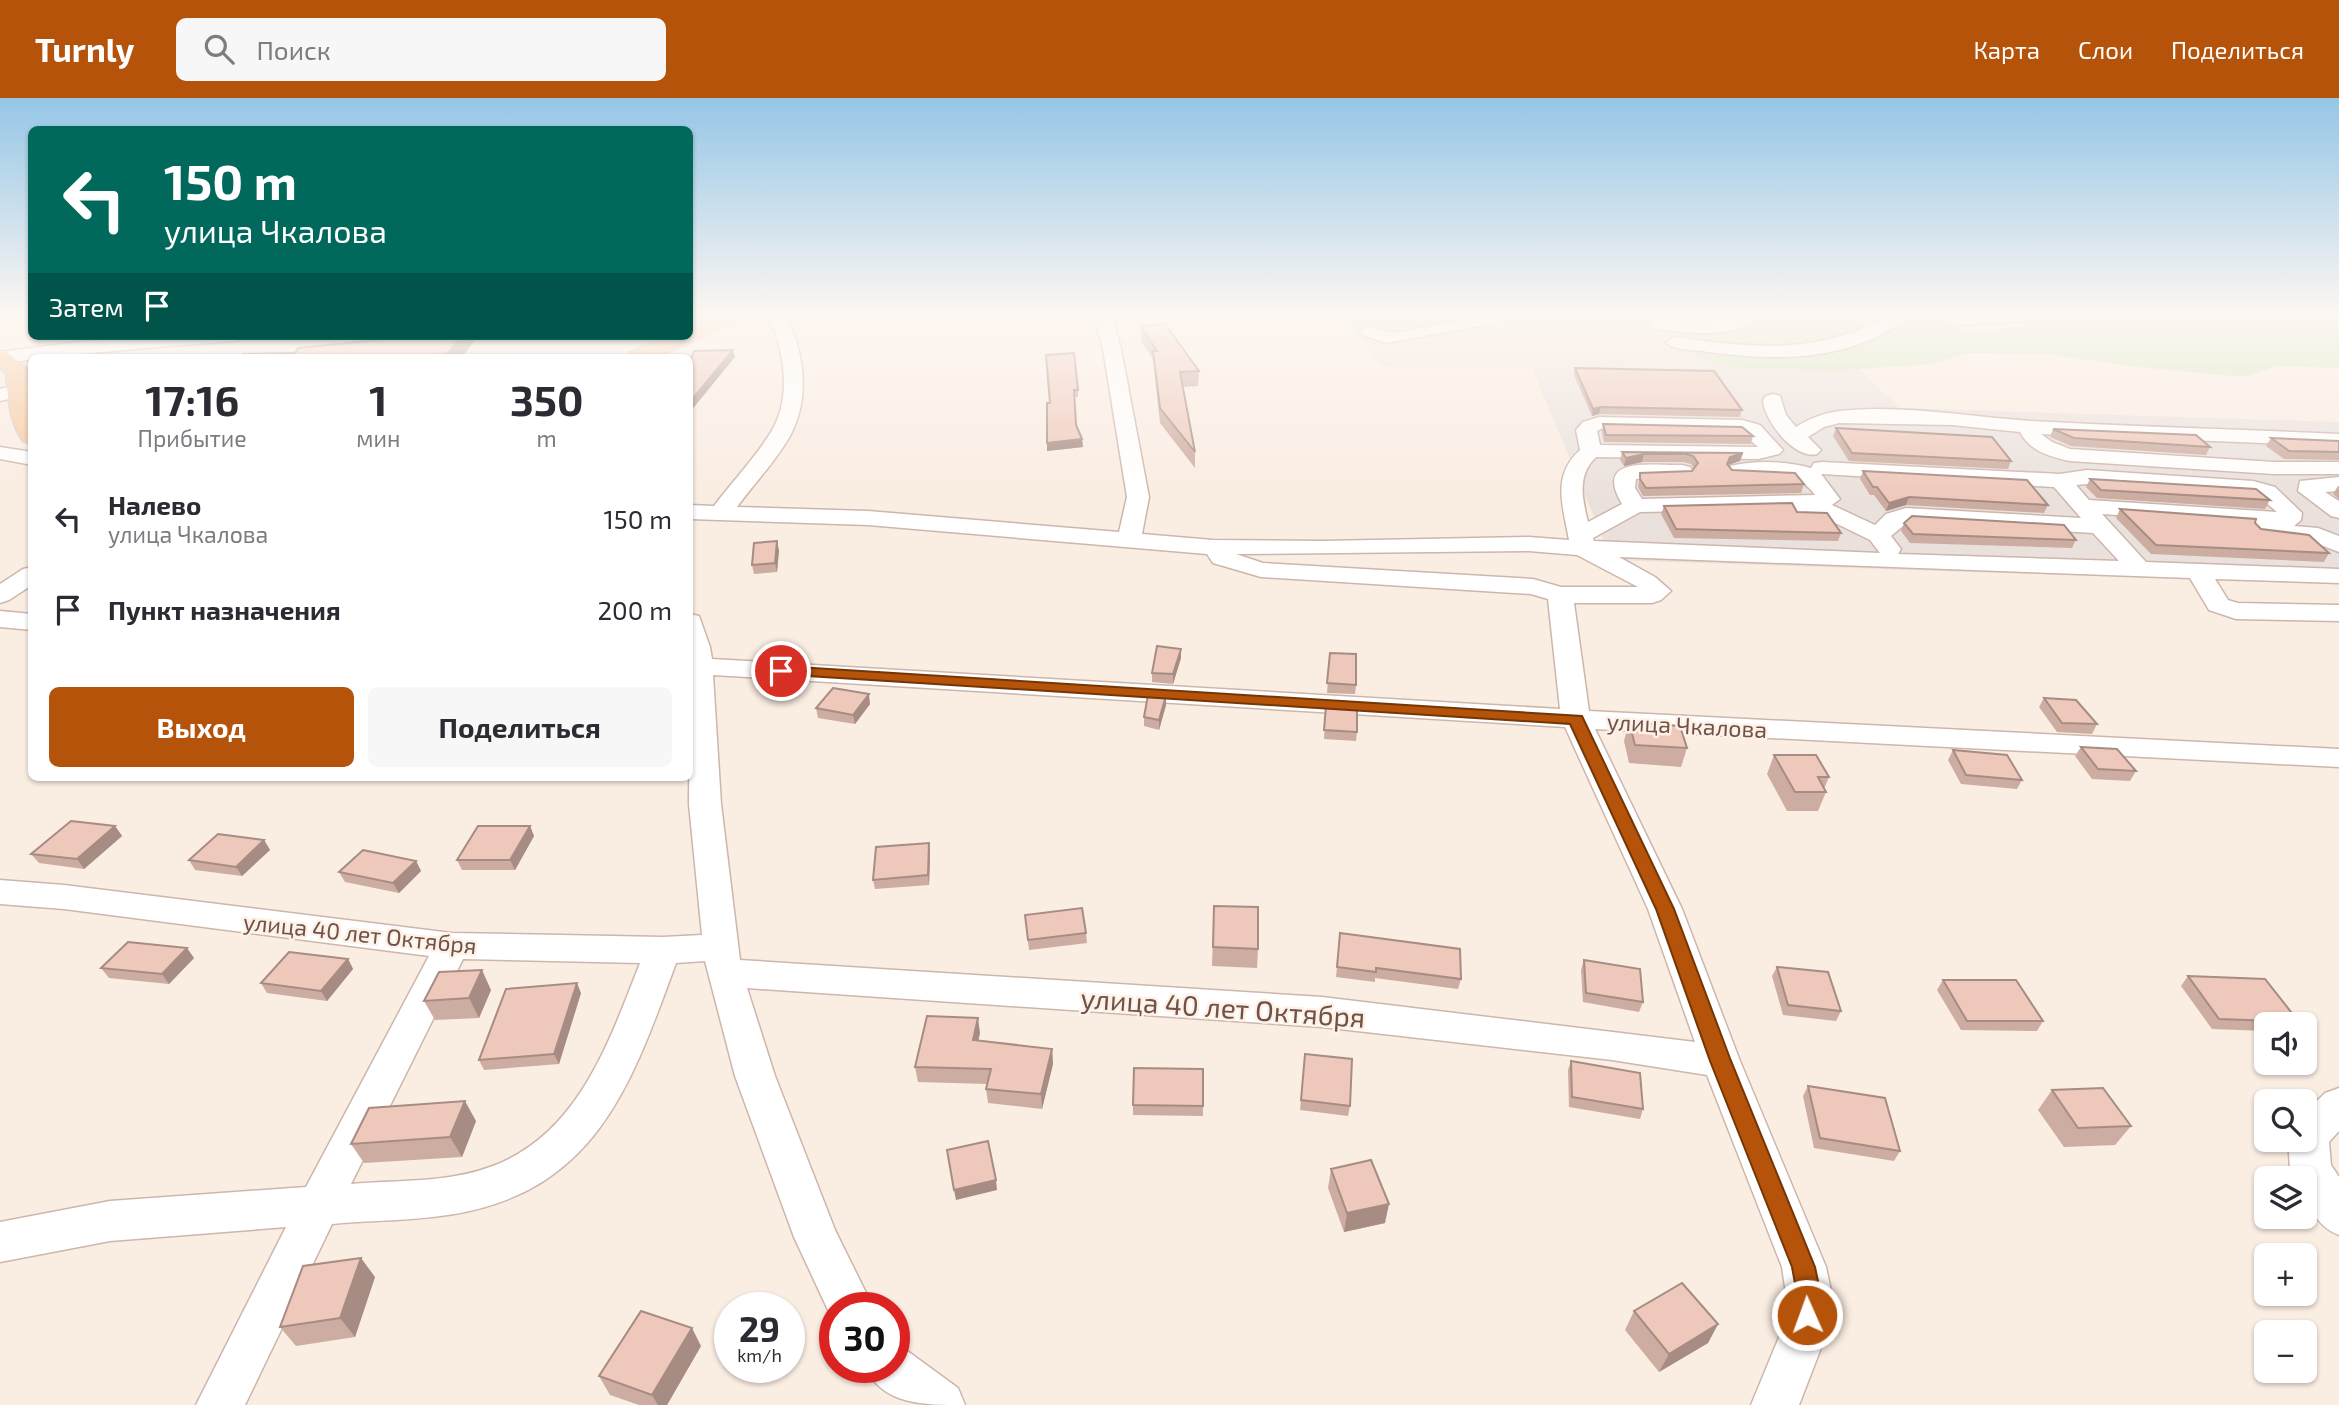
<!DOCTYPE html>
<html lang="ru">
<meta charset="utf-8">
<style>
body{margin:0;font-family:"Exo 2",sans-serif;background:#f7f7f7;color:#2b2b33;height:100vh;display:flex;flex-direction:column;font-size:26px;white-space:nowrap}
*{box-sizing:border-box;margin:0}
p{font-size:23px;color:#7c7c81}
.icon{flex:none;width:38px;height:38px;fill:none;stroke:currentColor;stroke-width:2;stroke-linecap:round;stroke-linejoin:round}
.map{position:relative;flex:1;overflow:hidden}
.sheet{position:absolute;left:28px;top:256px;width:665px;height:427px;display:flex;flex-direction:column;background:#fff;border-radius:10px;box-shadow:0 2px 5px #0004}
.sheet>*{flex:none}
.banner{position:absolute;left:28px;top:28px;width:665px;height:214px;border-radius:10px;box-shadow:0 2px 5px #0004;background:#00695c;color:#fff;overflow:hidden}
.controls{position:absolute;left:2254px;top:914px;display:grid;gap:14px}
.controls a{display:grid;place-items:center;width:63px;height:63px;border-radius:10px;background:#fff;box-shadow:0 2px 5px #0004;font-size:35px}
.speed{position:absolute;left:714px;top:1194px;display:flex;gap:14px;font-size:35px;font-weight:700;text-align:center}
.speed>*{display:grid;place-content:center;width:91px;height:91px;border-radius:50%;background:#fff;box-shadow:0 2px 5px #0004;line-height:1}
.speed small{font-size:18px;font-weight:400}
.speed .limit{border:10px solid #d22;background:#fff;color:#111}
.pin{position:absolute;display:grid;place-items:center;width:60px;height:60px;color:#fff;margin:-30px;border:4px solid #fff;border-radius:50%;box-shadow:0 2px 7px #0007}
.me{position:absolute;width:77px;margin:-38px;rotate:358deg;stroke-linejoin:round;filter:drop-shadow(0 0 5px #0008)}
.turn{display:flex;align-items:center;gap:24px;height:147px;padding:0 21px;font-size:32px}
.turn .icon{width:91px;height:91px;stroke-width:2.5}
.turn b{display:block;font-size:49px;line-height:60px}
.then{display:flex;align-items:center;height:66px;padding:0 21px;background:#0003;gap:14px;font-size:26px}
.eta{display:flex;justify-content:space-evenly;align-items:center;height:119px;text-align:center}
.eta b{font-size:42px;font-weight:700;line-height:49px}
.primary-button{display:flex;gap:14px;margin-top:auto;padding:14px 21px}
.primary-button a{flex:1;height:80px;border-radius:10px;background:#b45309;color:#fff;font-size:28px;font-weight:700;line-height:80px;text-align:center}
.primary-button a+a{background:#f7f7f7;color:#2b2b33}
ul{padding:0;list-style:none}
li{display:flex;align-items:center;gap:21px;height:91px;padding:0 21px}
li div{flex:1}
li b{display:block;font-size:26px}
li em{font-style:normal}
header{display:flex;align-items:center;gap:42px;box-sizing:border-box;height:98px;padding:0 35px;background:#b45309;color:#fff}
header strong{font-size:33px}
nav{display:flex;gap:38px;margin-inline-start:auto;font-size:24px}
.search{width:490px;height:63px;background:#f7f7f7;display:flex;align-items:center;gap:18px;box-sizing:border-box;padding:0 24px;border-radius:10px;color:#7c7c81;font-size:26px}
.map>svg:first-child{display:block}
</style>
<header>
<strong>Turnly</strong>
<div class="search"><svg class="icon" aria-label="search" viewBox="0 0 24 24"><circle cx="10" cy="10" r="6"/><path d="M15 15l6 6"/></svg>Поиск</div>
<nav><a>Карта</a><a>Слои</a><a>Поделиться</a></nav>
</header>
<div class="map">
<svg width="2339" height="1307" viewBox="0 0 2339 1307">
<rect width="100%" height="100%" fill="#faede2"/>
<!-- industrial -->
<path fill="#eae1dd" d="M1341,218H2161L2164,221L1823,235L1899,310L2339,324V486L1612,462L1532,270L1383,269Z"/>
<!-- green -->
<path fill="#d6e7c2" d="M1854,218H1921L1968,234L2112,218H2339V270L2277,268L2243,279L2128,268L2048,256L1969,255L1930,266L1834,273L1755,271L1724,268L1699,257L1684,246L1682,231L1775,229Z"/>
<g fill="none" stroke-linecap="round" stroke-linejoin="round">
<!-- minor casing -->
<g stroke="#cdb6ac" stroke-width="3">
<g id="minor">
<path d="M768,218H786C804,253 810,298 792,334C781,357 753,387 737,409L868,413L1119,434L1127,399L1103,251L1094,218H1112L1121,251L1149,399L1142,436L1213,442L1323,443L1529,439L1569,442C1563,408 1551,378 1580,352L1576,332L1583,324L1599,319L1742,322L1760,327L1783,352L1779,356L1758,361L1596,359C1577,377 1582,400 1588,424L1622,406C1593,357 1651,368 1682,367L1690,369L1693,374L1690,379L1636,381L1635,390L1642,401L1815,397C1796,370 1767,379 1738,380L1730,378L1727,373L1730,368C1756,362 1786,363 1811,370L1814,365L1822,364L2060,376L2087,372L2253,383L2275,389L2302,415L2301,422L2294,428L2318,430L2339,438V454L2313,444L2256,437L2252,432L2257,427L2102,416L2146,464L2339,471V485L2215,481L2228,502L2238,505L2339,507V523L2236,521L2209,512L2190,480L1619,459L1655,479L1671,493L1661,502L1652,505H1574L1589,613L2339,651V669L1595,631L1682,811L1740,963L1826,1169L1833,1202L1828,1232L1799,1307H1751L1782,1232L1787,1202L1782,1169L1707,977L1612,962L1322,929L747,890L775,978L835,1132L873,1209H835L834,1225L794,1139L735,978L705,863L676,865C632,985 597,1092 454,1116C414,1123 372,1122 332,1126L245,1307H196L286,1129L110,1143L0,1164V1124L110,1103L306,1089L429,858L64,811L0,806V782L64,787L452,835L663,839L702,837L689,706L690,516L699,518L710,549L712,561L1560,611L1548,501L1531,496L1261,479L1213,465L1207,456L868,427L690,421V407L714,408C732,384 755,360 771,334C792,300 785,252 768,218ZM1601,331L1741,334L1758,349L1600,347L1597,333ZM1821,376L2054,389L2081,420L1906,410L1886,416L1875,427L1832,407L1840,401ZM2087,386L2252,397L2259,399L2277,414L2089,402L2076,387ZM1793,411L1791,415L1794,420L1827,421L1870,442L1880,455L1594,443L1593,440L1640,414ZM1908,424L2093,435L2119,463L1898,456L1901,451L1891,438ZM1529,453L1577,457L1638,489H1561L1533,481L1263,465L1236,456ZM713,577L1565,629L1648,811L1695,944L1322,899L740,862L721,706ZM463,861L640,865C609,944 578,1038 490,1069C447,1085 396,1082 351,1086Z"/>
<path d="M1479,218H1515L1507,223L1386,245L1363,237L1360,233L1369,228L1388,234H1401Z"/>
<path d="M1734,218H1756C1733,244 1682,234 1652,230L1643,225C1652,216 1711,228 1734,218Z"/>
<path d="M1889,218H1910C1905,225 1896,229 1888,233C1832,265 1763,262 1702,253C1691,252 1673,252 1666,244L1675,239C1752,250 1818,257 1889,218Z"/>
<path d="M1932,218H2034L2026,223L1958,227L1934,222Z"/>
<path d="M159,238H245L236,243C157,249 76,255 0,266V254L79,244Z"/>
<path d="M19,287L29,293L26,297L0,303V291Z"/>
<path d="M1773,296L1780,298L1786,317L1796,329C1810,320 1824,315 1840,313C1904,306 1968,319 2031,323C2134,329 2236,331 2339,336V348L2041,336L2052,344L2070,351L2274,364H2339V376H2274L2069,363C2049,358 2031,354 2020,334L1952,327L1839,325L1824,329L1808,339L1821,352L1817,356C1795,362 1764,323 1763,302L1766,298Z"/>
<path d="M0,349L32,354V367L0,361Z"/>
<path d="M2339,379V393L2325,394L2339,403V420L2331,418L2298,393L2300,383Z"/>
<path d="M32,469V487L9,502L0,505V486L23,471Z"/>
<path d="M0,513L32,516V532L0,529Z"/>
<path d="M2339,990V1033L2329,1044L2331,1067L2339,1079V1137C2315,1128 2305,1104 2305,1080H2294L2290,1071L2288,1041H2305V1015L2325,995Z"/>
<path d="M894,1248L906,1252L958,1290L965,1307C923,1307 883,1307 865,1269H894Z"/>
</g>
</g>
<!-- major casing -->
<g stroke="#d4cbc9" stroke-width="3">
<g id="major">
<path d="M712,218H742L739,223L656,259H627L630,254L665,238H690V227Z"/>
<path d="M0,253L8,255L29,273L32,346L23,343C9,323 8,299 6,275L0,271Z"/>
</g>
</g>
<!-- minor -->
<use href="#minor" fill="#fff" fill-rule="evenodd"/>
<!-- major -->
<use href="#major" fill="#f6c89e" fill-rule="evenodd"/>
</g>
<!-- wall -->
<g fill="#cdaca1">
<path d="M1685,218H1716L1689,219Z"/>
<path d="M1141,228L1199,273L1198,288L1183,289L1195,354V370L1160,325L1153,261L1141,243Z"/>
<path d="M378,242L462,259H240L295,255Z"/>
<path d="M1046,257L1078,292V299H1074L1076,327L1082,341L1083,349L1047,353V345L1050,305Z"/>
<path d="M1575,270L1742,312L1740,319L1599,316L1592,318L1574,277Z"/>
<path d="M1603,326L1753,338L1751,346L1604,344L1602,334Z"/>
<path d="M1836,330L2011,363L2008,371L1849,363L1833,338Z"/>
<path d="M2053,331L2210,349L2206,357L2071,348L2050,339Z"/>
<path d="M2271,340L2339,343V362L2284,361L2266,348Z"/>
<path d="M1622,354L1743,355L1740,363L1728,367L1732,372L1804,386L1801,395L1643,398L1638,389L1640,375L1692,373L1694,371L1691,366L1683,364H1642L1624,368L1620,362Z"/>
<path d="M1863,373L2048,407L2044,415L1906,407L1886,413L1874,397H1870L1860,381Z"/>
<path d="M2090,381L2270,402L2265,411L2097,400L2086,389Z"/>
<path d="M2338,388H2339V401L2333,396Z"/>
<path d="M1664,408L1797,414L1841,435L1838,443L1674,440L1661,416Z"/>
<path d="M2120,411L2255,425L2261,431L2329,455L2324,464L2151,456L2116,420Z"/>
<path d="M1904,425L2076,442L2072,450L1910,445L1901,433Z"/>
<path d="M779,452L777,474L754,476L752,467Z"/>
<path d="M1181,551V560L1173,586L1152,584V575Z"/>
<path d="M1330,555L1356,587L1355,596L1327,595Z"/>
<path d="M2044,600L2097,626L2092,636L2057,634L2039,609Z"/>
<path d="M870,606L855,626L818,620L816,610Z"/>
<path d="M1166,607L1159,632L1144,628V619Z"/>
<path d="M1326,608L1357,634L1356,643L1324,641Z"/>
<path d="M1629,624L1687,650L1681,669L1629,665L1624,643Z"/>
<path d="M2081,649L2136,673L2130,683L2092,681L2075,658Z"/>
<path d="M1953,652L2022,682L2017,691L1961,686L1948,662Z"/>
<path d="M1774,657L1829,679L1824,691L1826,694L1818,713H1787L1767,676Z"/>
<path d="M115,728L122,738L84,771L39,765L31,756Z"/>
<path d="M530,728L534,738L515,772H462L457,762Z"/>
<path d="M264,742L270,752L242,778L195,772L189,762Z"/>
<path d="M930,755L929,787L875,791L873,782Z"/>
<path d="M416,763L421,773L399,795L345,784L339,774Z"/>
<path d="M1214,808L1258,851L1257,870L1212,868Z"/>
<path d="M1025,817L1086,835L1087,845L1029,852Z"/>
<path d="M1340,835L1461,881L1458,891L1375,880V884L1336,879Z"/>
<path d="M194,860L169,886L109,880L101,870Z"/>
<path d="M348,861L353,871L327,903L267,895L261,885Z"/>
<path d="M1584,862L1643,904L1639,914L1583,904L1581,872Z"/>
<path d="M1777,869L1841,913L1836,923L1783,917L1772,878Z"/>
<path d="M2188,878L2299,924L2298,926H2266V933L2212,931L2181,888Z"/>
<path d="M1943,882L2043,923L2037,933L1961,932L1937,892Z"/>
<path d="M491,892L479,920L435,922L424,903Z"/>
<path d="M581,895L559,966L484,972L479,962Z"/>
<path d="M980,935L978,943L1052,951L1053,966L1042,1011L988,1005L986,991L987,986L918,984L915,969Z"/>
<path d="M1305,956L1350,1008L1348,1018L1300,1012Z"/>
<path d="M1571,963L1643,1011L1640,1021L1569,1009L1568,972Z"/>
<path d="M1203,971V1018L1133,1017V1007Z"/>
<path d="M1808,988L1900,1053L1894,1063L1814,1050L1803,998Z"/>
<path d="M2052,992L2131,1028L2115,1047L2064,1049L2038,1012Z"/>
<path d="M476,1023L462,1059L364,1065L351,1046Z"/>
<path d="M1331,1071L1385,1125L1344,1134L1328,1090Z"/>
<path d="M375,1179L355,1239L296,1248L280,1229Z"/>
<path d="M1634,1213L1718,1226L1708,1245L1659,1274L1625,1232Z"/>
<path d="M701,1248L667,1307H639L610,1297L599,1278Z"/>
</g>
<!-- shaded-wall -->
<g fill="#a78c83">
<path d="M462,238H478L462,259H448L447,256Z"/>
<path d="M733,252L735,259L690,314V304Z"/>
<path d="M1601,309L1599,316L1592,318L1593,311Z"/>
<path d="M1082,341L1083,349L1047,353V345Z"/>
<path d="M1743,355L1740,363L1728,367L1725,374L1730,359Z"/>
<path d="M1644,356L1642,364L1624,368L1626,360Z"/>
<path d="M1909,399L1906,407L1886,413L1889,405Z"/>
<path d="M777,443L779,452L777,474L775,465Z"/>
<path d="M1181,551V560L1173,586V576Z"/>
<path d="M869,596L870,606L855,626L853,617Z"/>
<path d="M1166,598V607L1159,632V622Z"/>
<path d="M115,728L122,738L84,771L77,761Z"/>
<path d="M530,728L534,738L515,772L510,762Z"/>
<path d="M264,742L270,752L242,778L236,769Z"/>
<path d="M929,745L930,755L929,787L928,777Z"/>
<path d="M416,763L421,773L399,795L393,785Z"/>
<path d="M187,850L194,860L169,886L162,876Z"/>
<path d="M348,861L353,871L327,903L321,893Z"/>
<path d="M482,872L491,892L479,920L469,900Z"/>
<path d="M577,885L581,895L559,966L554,956Z"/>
<path d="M978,920L980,935L975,957L973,942Z"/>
<path d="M1052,951L1053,966L1042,1011L1041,996Z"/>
<path d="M465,1003L476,1023L462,1059L450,1039Z"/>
<path d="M996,1082L997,1092L956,1102L954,1092Z"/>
<path d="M1389,1106L1385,1125L1344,1134L1347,1115Z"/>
<path d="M361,1160L375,1179L355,1239L340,1220Z"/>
<path d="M1718,1226L1708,1245L1659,1274L1669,1256Z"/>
<path d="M692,1230L701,1248L667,1307H658L652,1297Z"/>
</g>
<!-- building -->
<g fill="#eec8bb" stroke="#a78c83" stroke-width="2">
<path d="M1165,226L1199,273L1180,274L1195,354L1160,310L1153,253H1157L1141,228Z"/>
<path d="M381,238H462L447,256L393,259H240L243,256L295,255L298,250L378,242Z"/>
<path d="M733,252L690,304V263L694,253Z"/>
<path d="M1074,255L1078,292H1074L1076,327L1082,341L1047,345V305H1050L1046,257Z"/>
<path d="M1575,270L1714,273L1742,312L1601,309L1593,311Z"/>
<path d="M1603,326L1742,329L1753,338L1606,337Z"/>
<path d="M1836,330L1992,339L2011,363L1852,355Z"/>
<path d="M2053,331L2196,337L2210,349L2074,340Z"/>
<path d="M2271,340L2339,343V354L2289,353Z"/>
<path d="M1622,354L1743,355L1730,359L1727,366L1732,372L1795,375L1804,386L1646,390L1640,381V375L1692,373L1698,365L1693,358L1685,356H1644L1626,360Z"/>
<path d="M1863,373L2027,382L2048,407L1909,399L1889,405L1877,389H1873Z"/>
<path d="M2090,381L2256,391L2270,402L2101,392Z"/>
<path d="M1792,405L1797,414L1827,415L1841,435L1676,431L1664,408Z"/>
<path d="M2120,411L2256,421L2255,425L2261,431L2309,437L2329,455L2156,447Z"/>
<path d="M1912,418L2064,427L2076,442L1913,436L1904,425Z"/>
<path d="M777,443L775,465L752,467L754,445Z"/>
<path d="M1157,548L1181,551L1173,576L1152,575Z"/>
<path d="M1330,555L1356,556V587L1327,585Z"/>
<path d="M833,590L869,596L853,617L816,610Z"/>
<path d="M1148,597L1166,598L1159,622L1144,619Z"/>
<path d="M2044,600L2076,602L2097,626L2062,625Z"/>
<path d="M1326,608L1357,610V634L1324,632Z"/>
<path d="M1629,624L1680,628L1687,650L1635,647Z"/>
<path d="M2081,649L2117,651L2136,673L2098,671Z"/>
<path d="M1953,652L2007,657L2022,682L1966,677Z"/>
<path d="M1774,657H1816L1829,679H1818L1826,694H1795Z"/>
<path d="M71,723L115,728L77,761L31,756Z"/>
<path d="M478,728H530L510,762H457Z"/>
<path d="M218,736L264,742L236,769L189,762Z"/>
<path d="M929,745L928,777L873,782L876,749Z"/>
<path d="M363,752L416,763L393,785L339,774Z"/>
<path d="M1214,808L1258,809V851L1213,849Z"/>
<path d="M1082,810L1086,835L1028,842L1025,817Z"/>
<path d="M1340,835L1460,851L1461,881L1376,870V874L1337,869Z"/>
<path d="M128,844L187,850L162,876L101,870Z"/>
<path d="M289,854L348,861L321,893L261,885Z"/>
<path d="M1584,862L1640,871L1643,904L1586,895Z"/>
<path d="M1777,869L1828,874L1841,913L1788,907Z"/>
<path d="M482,872L469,900L424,903L439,874Z"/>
<path d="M2188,878L2265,881L2299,924L2219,921Z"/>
<path d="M1943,882H2016L2043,923H1967Z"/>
<path d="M577,885L554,956L479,962L506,891Z"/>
<path d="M927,918L978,920L973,942L1052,951L1041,996L986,991L991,971L915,969Z"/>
<path d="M1305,956L1352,961L1350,1008L1301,1002Z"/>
<path d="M1571,963L1640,975L1643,1011L1572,999Z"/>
<path d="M1134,970L1203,971V1008L1133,1007Z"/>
<path d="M1808,988L1885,1000L1900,1053L1820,1040Z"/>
<path d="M2103,990L2131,1028L2078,1030L2052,992Z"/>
<path d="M465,1003L450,1039L351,1046L369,1010Z"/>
<path d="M988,1043L996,1082L954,1092L947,1052Z"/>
<path d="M1371,1062L1389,1106L1347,1115L1331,1071Z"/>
<path d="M361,1160L340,1220L280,1229L303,1168Z"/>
<path d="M1682,1185L1718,1226L1669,1256L1634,1213Z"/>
<path d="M641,1213L692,1230L652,1297L599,1278Z"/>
</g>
<!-- sky -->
<linearGradient id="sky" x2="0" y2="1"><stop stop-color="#95c6e6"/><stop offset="0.54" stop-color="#fdf7f2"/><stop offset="1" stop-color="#fdf7f2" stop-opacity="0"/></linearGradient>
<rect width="2339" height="401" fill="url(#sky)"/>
<!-- route -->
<path fill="#b45309" stroke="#753606" stroke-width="2" d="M781,568L1582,618L1674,811L1731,963L1815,1169L1822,1202L1816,1226L1807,1229L1799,1226L1795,1217L1798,1202L1792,1169L1710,963L1656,811L1570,626L776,576L774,573Z"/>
<g text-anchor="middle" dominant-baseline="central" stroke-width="5" stroke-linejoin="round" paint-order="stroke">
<!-- street labels -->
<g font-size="23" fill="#70524a" stroke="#fef2e7">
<text transform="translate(1687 627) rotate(3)">улица Чкалова</text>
<text transform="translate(360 835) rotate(6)">улица 40 лет Октября</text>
</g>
<!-- near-street labels -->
<g font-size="28" fill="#70524a" stroke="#fef2e7">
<text transform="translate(1223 909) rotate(4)">улица 40 лет Октября</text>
</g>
</g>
</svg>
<div class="controls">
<a><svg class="icon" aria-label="sound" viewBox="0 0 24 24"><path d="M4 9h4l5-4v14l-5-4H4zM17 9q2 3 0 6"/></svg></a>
<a><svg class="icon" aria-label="search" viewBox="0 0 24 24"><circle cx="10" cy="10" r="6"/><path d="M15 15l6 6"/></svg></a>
<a><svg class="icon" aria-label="layers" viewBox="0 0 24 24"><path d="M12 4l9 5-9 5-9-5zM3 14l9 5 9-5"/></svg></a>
<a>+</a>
<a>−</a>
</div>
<div class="speed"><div>29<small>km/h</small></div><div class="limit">30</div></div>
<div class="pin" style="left:781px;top:573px;background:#d93025"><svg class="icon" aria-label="arrive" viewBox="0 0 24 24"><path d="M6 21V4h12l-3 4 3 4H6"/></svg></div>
<svg class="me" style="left:1807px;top:1217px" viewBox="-20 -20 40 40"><circle r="17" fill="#b45309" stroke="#fff" stroke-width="3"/><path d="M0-11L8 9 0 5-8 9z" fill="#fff"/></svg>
<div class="banner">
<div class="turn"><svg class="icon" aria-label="left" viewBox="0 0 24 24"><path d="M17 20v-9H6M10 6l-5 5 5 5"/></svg><div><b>150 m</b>улица Чкалова</div></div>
<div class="then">Затем<svg class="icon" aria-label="arrive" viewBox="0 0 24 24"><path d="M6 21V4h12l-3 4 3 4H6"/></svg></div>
</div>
<section class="sheet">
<div class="eta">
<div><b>17:16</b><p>Прибытие</p></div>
<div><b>1</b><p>мин</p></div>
<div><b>350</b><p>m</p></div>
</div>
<ul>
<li><svg class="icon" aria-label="left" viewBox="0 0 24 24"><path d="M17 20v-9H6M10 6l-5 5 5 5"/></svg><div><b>Налево</b><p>улица Чкалова</p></div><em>150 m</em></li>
<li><svg class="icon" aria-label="arrive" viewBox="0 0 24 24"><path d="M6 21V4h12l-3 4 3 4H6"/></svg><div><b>Пункт назначения</b></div><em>200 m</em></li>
</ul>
<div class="primary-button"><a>Выход</a><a>Поделиться</a></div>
</section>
</div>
